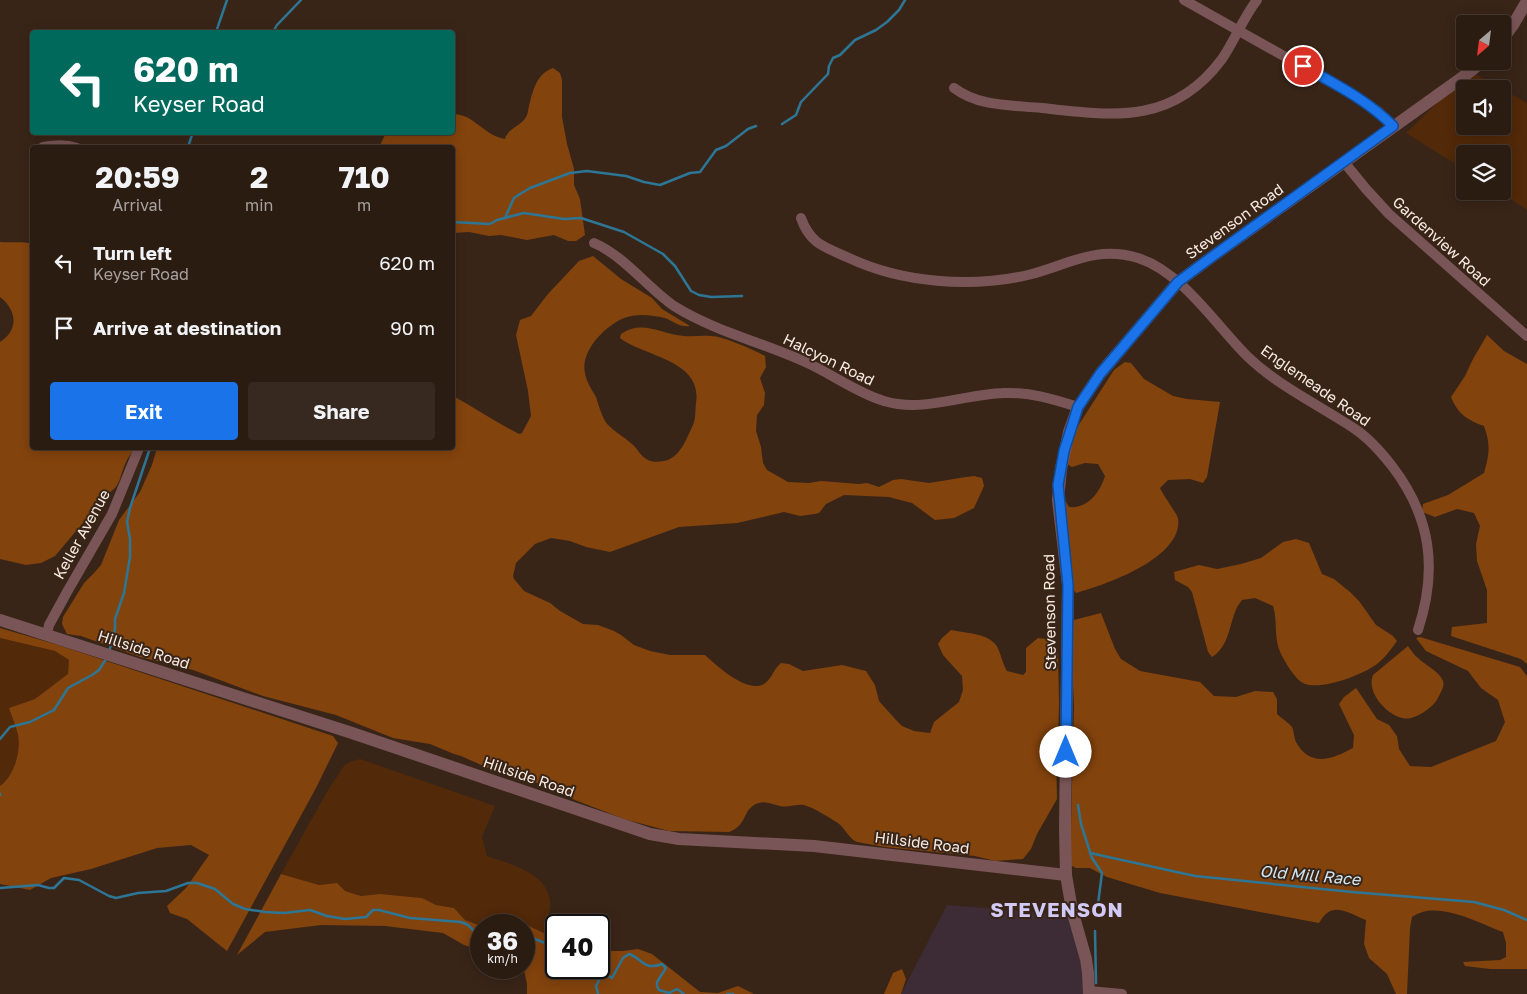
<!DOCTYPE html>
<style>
body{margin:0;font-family:"Golos Text",sans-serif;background:#372920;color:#f1f3f6;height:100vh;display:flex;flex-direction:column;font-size:19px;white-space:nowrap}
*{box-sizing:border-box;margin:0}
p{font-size:16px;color:#a6a19f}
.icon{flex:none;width:28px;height:28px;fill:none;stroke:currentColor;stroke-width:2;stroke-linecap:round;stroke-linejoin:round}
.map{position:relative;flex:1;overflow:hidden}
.panel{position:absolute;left:30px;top:145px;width:425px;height:305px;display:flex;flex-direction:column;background:#2b1c12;border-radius:5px;box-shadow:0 2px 12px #0003,0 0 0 1px #473a32}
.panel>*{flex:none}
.top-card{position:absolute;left:30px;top:30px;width:425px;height:105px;border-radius:5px;box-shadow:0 2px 12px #0003,0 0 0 1px #473a32;background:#00695c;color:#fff;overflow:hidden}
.needle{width:32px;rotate:208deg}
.tools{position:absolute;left:1456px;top:15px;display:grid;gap:10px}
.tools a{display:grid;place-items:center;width:55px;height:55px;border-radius:5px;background:#2b1c12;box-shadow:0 2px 12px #0003,0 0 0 1px #473a32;font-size:25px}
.speed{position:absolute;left:470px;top:914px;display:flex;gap:10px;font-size:25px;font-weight:700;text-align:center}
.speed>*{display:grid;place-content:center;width:65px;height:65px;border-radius:50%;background:#2b1c12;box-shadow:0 2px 12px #0003,0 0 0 1px #473a32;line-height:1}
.speed small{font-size:12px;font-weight:400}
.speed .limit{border:2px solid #111;border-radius:8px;background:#fff;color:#111}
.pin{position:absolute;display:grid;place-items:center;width:42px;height:42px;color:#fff;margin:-21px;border:2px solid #fff;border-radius:50%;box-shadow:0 1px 5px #0007}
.me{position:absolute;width:55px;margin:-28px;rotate:0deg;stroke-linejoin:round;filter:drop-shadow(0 0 4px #0008)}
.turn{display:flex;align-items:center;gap:18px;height:105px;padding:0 20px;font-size:22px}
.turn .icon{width:65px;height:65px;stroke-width:2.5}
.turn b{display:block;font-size:35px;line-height:42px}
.eta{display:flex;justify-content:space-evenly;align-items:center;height:85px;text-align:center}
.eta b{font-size:30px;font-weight:700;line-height:35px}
.cta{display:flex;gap:10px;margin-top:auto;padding:10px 20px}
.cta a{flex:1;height:58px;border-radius:5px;background:#1a73e8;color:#fff;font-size:20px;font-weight:700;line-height:58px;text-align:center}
.cta a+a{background:#372920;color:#f1f3f6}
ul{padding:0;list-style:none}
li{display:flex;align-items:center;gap:15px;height:65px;padding:0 20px}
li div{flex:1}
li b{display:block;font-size:19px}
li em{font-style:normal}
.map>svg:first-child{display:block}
</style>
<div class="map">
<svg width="1527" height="994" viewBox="0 0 1527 994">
<rect width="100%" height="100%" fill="#392518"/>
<!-- commercial -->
<path fill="#3d2c36" d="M947,905L1068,915L1082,961L1083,994H901Z"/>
<!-- green -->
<g fill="#522909">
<path d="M1470,71L1502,89H1465V126H1502V89L1527,103V210L1498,191H1502V154H1465V170L1406,133Z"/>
<path d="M0,638L55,651L69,660V674L35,699L10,708C12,717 16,726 18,735C21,752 14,777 0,786Z"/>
<path d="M360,759L495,806L482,837L487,856C510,864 548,873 550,902C551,911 546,924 544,933L511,918L495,925L481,926L465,920L454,908L436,905L422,898L380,894L361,896L345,891L337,883L319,885L281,874L328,790L344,766L350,762Z"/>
</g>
<!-- forest -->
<g fill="#83430d">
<path d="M553,68L560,73L562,80V117L567,144L574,169V185L580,199L585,235L576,241H568L554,235L527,240L501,235L489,236L469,232L453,233L452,148L379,147L386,133L452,132L453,114C474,114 483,135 505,139C508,128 520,127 526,117C528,114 528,110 529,106C533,91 536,74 553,68Z"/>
<path d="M0,242C10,243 24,241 32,244V448H134C132,453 128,457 126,462C118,479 122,489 101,496L98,505L55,556L41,563L26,565L0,559V342C19,330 17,310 0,297Z"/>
<path d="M593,256L621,279L652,298L662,309L690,326C681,328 673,321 665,318C652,315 637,313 624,318C605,326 580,351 585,373C586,381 592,390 596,397C599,406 602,418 608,425C615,432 624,437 632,444C637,448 641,457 648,460C653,463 664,462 670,459C682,453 687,437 693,425C696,418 695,411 696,403C703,360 645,357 620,338L621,334C643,319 660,334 684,336C693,337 702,335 711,336C723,336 754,350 765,356L766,367L760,378L765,393L764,405L757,415L756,431L761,447L763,463L767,470L788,482L809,483L821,481L859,484L867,483L879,487L893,480L901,479L929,483L966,477L974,476L982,478L984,486L974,508L954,518L935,520L912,503L904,501L889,497L844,495L826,504L819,513L815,514L800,516L784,512L737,523L679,527L610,552L586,547L570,541L551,538L535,544L516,563L513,576L514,579L524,591L550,603L560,611L583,624L598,625L614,631L621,635L634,645L650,651L670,655H705C716,665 747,694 764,684C772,679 774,668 781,663L789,664L803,671L842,665L866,671L875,685L879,701L896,720L902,726L914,731L930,733L934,722L959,702L963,690L962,676L943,655L938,644L942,638L951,630C965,633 987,633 996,645C1001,653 1002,663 1007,671L1023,675L1026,672V648L1038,638L1046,639L1054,644L1058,656L1059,702L1058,742L1056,751L1057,799L1037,834L1031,849L1023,859L995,861L975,856L885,847L857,842C849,839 845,828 838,823C828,817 815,808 804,805C796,804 788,808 780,806C772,804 763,799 754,805C742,813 747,825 729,832L669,831L624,819L575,800L541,784L495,771L461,756L454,754L430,744L393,738L336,715L263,696L193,670L140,657L81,636L67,634L62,624L63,617L84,583L94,573L101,565L119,520L140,492L152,465L157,448H452L453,396C475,408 496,422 519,434L522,433L531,416L528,391L516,335L520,320L531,316L548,294L579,261Z"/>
<path d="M1487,335L1504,351L1527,364V664L1521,659L1451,636L1452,627L1487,623V590L1477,561L1476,544L1480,526L1474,513L1457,509L1435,517L1422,512L1423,504L1448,495L1484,473C1489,455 1491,445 1484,426C1468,421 1457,413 1451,397L1465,376L1473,359Z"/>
<path d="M1125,362L1131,363L1144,379L1173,396L1187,399L1220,402L1207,477L1203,483L1190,479L1168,480L1160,488C1163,495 1177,514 1178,518C1184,558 1105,585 1076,593L1072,588L1071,555L1063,492L1066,502L1069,507C1088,509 1100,492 1105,476L1098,464L1085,463L1072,467L1067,464L1073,437L1078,426L1114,370Z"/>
<path d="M1296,539L1309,543L1322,574L1334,579L1350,592L1359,601L1376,625L1393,636L1397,641C1391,649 1385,658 1377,664C1362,675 1323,690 1305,684C1295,680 1286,663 1281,654C1273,637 1278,621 1273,606L1255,598L1242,600C1228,616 1233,644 1212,657L1208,652L1192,592L1188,587L1175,580L1174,572L1199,565L1217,569L1241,564L1261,558L1283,542Z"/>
<path d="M1101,613L1115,649L1121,659L1140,671L1200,682L1214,696L1236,697L1255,691L1273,692L1277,699V714C1281,718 1289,723 1292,727C1294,731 1294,738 1296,742C1310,768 1333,759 1353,748L1354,735L1339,704L1344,697L1356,688L1377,719L1389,725L1397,736L1399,749L1410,766L1431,767L1496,741L1505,722L1498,700L1481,688L1468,671L1426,651L1416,638L1420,637L1520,667L1527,676V969H1490L1465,966L1463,962L1500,960L1506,957V943L1503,932C1478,923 1437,899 1412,917L1410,928L1407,994H1396L1387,974L1369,958L1364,944L1366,920C1355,916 1338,904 1327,913C1324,915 1321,920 1319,923L1160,893L1107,877L1090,868H1076L1070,865L1074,706L1071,646L1074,620Z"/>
<path d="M0,628L58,645L333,736L338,743L316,788L227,951L187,919L170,913L167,906L186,888L209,855L191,845L157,848L91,869L51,878L30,890L0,884V786C14,776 21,752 18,735C16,726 12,717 9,708L35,699L68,674L69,660L55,651L0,638Z"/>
<path d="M1408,646C1411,650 1414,655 1418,658C1425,665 1440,672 1443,681C1445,686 1441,691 1439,696C1435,704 1431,707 1424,712C1417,716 1410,720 1402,718C1386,714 1366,692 1373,675Z"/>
<path d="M281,874L319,885L337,883L345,891L361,896L380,894L422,898L436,905L454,908L465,920L481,926V950L464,945L443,933L385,926L321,925L265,932L237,955Z"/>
<path d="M511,918L544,933L556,937V968H599V951H623L638,949L652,954L700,992L718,993L738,986L754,994H527V984L524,970L519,968H524V925H495Z"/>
<path d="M902,969L906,979L901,994H884L893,973Z"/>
</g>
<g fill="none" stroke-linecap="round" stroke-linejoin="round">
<!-- stream -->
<g stroke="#2d7695" stroke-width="2.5">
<path d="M216,32L227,0"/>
<path d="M273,32L277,25L301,0"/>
<path d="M782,124L796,115L801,102L828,74L829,66L833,58L840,55L855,40L876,30L887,22L899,10L905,0"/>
<path d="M188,147L193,132"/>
<path d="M505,218L514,198L520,194L530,188L570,173L587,171L626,176L644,182L660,185L690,173L700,172L716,150L726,146L748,129L756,126"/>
<path d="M452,222L490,224L497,220L524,213L564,219L581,218L624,232L663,254L675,266L691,291L699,295L711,297L742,296"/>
<path d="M109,652L115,629V619L124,593L130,557V539L127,522L130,508L150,448"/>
<path d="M0,739L10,727L30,722L54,710L68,688L92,675L99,670L106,659"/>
<path d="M0,794V795"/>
<path d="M1078,805L1081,824L1092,858L1102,873L1098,904"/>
<path d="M1090,853L1195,876L1352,892L1474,902L1504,910L1527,920"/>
<path d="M0,888L38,885L49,888H54L64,878L79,880L109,896L116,898L138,893L166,891L188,883H197L215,889L233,904L245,909L265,912L284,913L310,910L327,916L345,919L366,917L373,910H379L410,918L461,922L468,925L481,938"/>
<path d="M502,925H507"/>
<path d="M1095,931L1096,983"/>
<path d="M524,935L556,947"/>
<path d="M599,965L607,975L612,978L623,958L629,954C643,959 644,971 662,964L666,968L657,982V986L659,990L669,993L677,989L684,994"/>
<path d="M598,994L596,986L604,971"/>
<path d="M727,994H733"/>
</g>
<!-- minor -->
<g stroke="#795557" stroke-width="10">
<path d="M1184,0L1353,95L1379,112L1393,126"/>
<path d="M954,88C979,107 1012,105 1042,108C1114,116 1173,125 1222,59C1235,40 1243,18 1257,0"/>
<path d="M43,147C55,145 65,144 77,148"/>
<path d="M1344,162L1366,189L1389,214L1527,336"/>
<path d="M801,218C810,244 825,247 849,258C902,283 971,288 1028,275C1068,265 1095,245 1138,258C1182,272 1215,324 1247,356C1278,386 1319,405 1355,429C1370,439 1381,452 1392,466C1431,517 1438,569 1418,630"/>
<path d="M594,243C623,255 648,288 674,306C714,331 761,342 803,361C831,373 855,392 884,401C924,413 964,394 1004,393C1030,392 1053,399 1078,407"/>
<path d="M47,634L49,625L67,592L112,514L139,448"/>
<path d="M1089,991L1122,994"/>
</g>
<!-- tertiary -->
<g stroke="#795557" stroke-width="12">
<path d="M1502,40L1513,25L1527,1"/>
<path d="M0,620L352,733L650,834L679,839L814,846L1066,875"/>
<path d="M1089,994L1088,973L1086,959L1072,910L1066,875L1065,828L1068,585L1058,500L1061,469L1069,432L1078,407L1100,374L1178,282L1213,256L1463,77L1483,61"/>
</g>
</g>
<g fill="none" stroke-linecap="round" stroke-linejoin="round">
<!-- route casing -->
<g stroke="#114b97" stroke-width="12">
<path id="route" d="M1066,752L1068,585L1058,485L1064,451L1078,407L1100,374L1178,282L1213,256L1393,126C1367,100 1335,84 1303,66"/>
</g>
<!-- route -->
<use href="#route" stroke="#1a73e8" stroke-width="9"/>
</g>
<g text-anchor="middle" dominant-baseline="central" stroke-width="4" stroke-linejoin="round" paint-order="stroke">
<!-- street labels -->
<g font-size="15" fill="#f8ebe2" stroke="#392518">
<text transform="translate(1234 221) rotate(-36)">Stevenson Road</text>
<text transform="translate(1442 241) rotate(42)">Gardenview Road</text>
<text transform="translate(829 359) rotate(26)">Halcyon Road</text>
<text transform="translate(1316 385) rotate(35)">Englemeade Road</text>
<text transform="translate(81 534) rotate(-61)">Keller Avenue</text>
<text transform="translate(1049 612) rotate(-91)">Stevenson Road</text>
<text transform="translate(144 649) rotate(18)">Hillside Road</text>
<text transform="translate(529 776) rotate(19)">Hillside Road</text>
<text transform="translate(922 842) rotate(7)">Hillside Road</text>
</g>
<!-- water labels -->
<g font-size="16" font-style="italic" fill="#d0e6f1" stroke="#392518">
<text transform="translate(1310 875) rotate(5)">Old Mill Race</text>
</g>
<!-- district labels -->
<g font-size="20" font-weight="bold" letter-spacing="1" fill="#d0caf5" stroke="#392518">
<text x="1057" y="909">STEVENSON</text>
</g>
</g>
</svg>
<div class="tools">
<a><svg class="needle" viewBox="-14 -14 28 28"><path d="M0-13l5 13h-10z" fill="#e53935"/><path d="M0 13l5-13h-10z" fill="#a6a19f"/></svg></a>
<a><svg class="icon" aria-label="sound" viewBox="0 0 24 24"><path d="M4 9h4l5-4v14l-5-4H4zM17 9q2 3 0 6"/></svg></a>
<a><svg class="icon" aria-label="layers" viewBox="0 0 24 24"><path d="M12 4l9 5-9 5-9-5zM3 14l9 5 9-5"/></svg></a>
</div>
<div class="speed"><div>36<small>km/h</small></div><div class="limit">40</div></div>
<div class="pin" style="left:1303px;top:66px;background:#d93025"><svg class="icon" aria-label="arrive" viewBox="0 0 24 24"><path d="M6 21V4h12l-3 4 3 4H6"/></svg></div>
<svg class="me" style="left:1066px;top:752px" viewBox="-20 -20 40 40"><circle r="19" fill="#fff"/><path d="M0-13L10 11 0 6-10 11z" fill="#1a73e8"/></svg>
<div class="top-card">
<div class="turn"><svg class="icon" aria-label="left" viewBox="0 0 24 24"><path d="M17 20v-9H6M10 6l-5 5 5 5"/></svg><div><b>620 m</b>Keyser Road</div></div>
</div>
<section class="panel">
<div class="eta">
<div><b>20:59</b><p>Arrival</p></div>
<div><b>2</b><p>min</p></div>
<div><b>710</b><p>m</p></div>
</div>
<ul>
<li><svg class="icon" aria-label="left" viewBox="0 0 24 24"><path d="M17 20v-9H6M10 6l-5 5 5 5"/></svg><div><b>Turn left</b><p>Keyser Road</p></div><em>620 m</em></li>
<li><svg class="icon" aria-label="arrive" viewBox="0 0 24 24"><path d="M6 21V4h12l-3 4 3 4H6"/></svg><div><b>Arrive at destination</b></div><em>90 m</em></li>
</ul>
<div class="cta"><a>Exit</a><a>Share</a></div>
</section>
</div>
